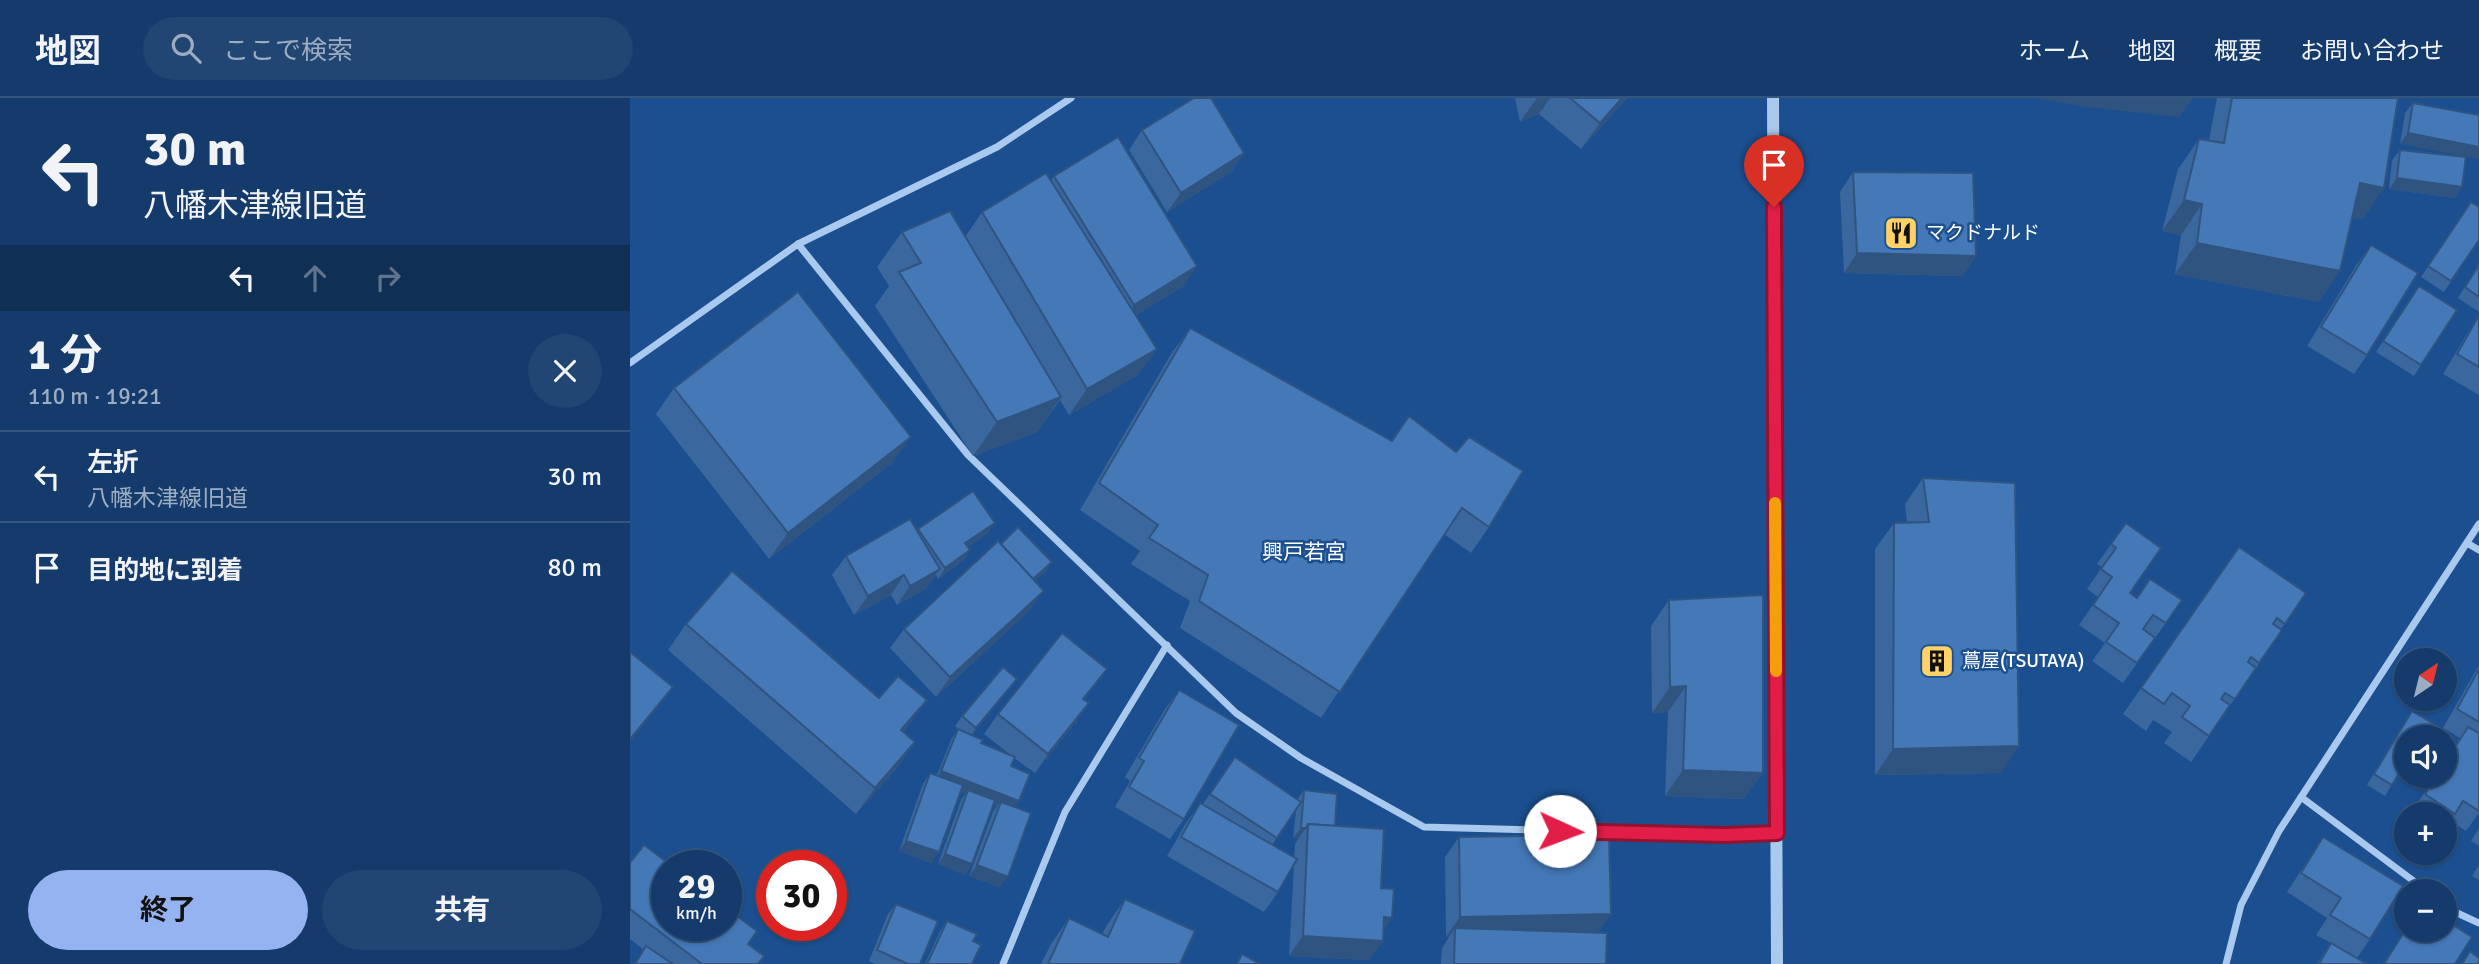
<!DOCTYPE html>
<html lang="ja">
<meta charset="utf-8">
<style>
body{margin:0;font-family:Signika,"Noto Sans JP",sans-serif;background:#214673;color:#f1f3f6;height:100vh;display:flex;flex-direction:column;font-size:26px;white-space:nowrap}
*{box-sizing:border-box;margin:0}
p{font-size:23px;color:#9dadc1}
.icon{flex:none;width:38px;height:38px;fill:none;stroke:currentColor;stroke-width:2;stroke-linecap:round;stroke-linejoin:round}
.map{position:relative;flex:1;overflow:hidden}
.sheet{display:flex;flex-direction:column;background:#143b6b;width:630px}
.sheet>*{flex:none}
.hud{background:#143b6b;color:#f1f3f6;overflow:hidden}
.needle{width:46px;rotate:35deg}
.controls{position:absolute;left:1764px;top:550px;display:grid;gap:14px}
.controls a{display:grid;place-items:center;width:63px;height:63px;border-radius:50%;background:#143b6b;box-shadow:0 2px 5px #0004,0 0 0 2px #33557e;font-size:35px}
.speed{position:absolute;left:21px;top:752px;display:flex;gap:14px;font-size:35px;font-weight:700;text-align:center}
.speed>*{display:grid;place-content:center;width:91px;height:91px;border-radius:50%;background:#143b6b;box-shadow:0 2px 5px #0004,0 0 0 2px #33557e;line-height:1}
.speed small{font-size:18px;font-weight:400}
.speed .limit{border:10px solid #d22;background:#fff;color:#111}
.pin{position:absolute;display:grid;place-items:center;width:60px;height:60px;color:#fff;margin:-72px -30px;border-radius:50% 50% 50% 0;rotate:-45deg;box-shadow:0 0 7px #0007}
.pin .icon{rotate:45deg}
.me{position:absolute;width:77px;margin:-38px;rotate:92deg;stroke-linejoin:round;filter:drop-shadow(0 0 5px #0008)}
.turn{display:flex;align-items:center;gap:24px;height:147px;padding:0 28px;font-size:32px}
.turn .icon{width:91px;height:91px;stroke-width:2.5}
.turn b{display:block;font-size:49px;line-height:60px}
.lanes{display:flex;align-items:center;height:66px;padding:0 28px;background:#0003;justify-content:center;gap:35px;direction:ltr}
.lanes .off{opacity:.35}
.round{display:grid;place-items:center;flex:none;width:74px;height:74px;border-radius:37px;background:#214673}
.overview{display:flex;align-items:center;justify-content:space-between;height:119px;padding:0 28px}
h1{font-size:42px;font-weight:700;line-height:52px}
.button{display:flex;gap:14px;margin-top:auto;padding:14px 28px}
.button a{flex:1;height:80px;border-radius:42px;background:#95b2f1;color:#111;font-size:28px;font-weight:700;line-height:80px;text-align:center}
.button a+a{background:#214673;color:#f1f3f6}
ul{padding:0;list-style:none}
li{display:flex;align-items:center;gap:21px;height:91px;padding:0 28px;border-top:2px solid #33557e}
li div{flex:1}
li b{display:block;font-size:26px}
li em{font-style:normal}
header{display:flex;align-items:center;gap:42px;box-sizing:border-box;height:98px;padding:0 35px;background:#143b6b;border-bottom:2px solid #33557e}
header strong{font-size:33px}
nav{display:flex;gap:38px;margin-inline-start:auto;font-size:24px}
.search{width:490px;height:63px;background:#214673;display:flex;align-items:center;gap:18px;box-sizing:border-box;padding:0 24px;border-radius:38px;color:#9dadc1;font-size:26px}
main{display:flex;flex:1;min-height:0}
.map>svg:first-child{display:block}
</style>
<header>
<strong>地図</strong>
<div class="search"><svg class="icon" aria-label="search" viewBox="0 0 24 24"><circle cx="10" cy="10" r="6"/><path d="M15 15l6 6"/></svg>ここで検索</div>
<nav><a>ホーム</a><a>地図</a><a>概要</a><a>お問い合わせ</a></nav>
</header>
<main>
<section class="sheet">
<div class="hud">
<div class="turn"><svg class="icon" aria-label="left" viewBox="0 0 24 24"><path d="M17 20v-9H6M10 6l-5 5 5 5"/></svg><div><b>30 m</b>八幡木津線旧道</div></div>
<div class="lanes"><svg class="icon" aria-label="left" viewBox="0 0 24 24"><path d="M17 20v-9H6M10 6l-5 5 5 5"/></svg><svg class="icon off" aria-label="ahead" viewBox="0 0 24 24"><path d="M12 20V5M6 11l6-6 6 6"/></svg><svg class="icon off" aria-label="right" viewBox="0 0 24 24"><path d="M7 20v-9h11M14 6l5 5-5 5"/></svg></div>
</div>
<div class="overview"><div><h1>1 分</h1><p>110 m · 19:21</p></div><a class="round"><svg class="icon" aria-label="close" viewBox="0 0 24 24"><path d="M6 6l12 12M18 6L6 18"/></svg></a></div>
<ul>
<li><svg class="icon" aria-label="left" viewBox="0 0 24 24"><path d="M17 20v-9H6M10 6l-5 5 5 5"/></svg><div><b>左折</b><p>八幡木津線旧道</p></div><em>30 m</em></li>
<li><svg class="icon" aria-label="arrive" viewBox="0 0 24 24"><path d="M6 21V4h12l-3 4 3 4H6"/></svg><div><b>目的地に到着</b></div><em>80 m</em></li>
</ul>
<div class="button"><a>終了</a><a>共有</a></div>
</section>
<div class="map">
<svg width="1849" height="866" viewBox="0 0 1849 866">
<rect width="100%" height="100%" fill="#1b4f8f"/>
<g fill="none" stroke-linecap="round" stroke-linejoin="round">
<!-- minor -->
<g stroke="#a9c9ee" stroke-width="7">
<path d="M168,146L338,357L606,615L671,660L794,729L1094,737L1147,735"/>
<path d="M0,265L168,146L367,49L441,0"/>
<path d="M1837,445L1849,452"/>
<path d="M1671,699L1797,793"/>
<path d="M1815,806L1825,814L1849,825"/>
<path d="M373,866L435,714L537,547"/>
<path d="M1596,866L1611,807L1649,733L1849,426"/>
</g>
<!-- tertiary -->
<path stroke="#a9c9ee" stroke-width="12" d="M1143,0L1147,866"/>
</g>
<!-- wall -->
<g fill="#3a679d" fill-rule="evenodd">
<path d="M885,0H997L951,51L909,16L890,24Z"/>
<path d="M1587,0H1768L1733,121L1722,119L1689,204L1545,176L1551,137L1532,133L1548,71L1569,41L1579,42Z"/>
<path d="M1783,5L1849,17L1770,46L1775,15Z"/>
<path d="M512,32L614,55L601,74L537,114L499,52Z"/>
<path d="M1770,52L1825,100L1759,91L1762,62Z"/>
<path d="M1223,74L1346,158L1332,178L1214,175L1210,94Z"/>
<path d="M424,78L554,188L506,217L508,277L439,317L430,302L407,334L343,358L245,208L259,188L247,169L272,134L335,139L352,114L421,83Z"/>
<path d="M1841,104L1849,142L1814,194L1791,179Z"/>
<path d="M1741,147L1737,257L1724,276L1677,248L1727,166Z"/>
<path d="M1849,165V214L1828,200Z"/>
<path d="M1782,199L1791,267L1784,278L1746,254Z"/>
<path d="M1848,219L1849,220V297L1813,276L1835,239Z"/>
<path d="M560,230L762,343L859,429L841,455L814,436L691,620L550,530L560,503L501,466L510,453L450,412L541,256Z"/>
<path d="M44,290L262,365L139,461L26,316Z"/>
<path d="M1293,380L1371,675L1245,677V451L1264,425H1277L1275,406Z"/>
<path d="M1496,425L1500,495L1507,500L1552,502L1493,585L1462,563L1475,545L1449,527L1468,499L1457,491L1472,469L1467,466Z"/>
<path d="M288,431L358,435L338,449L340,452L333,463L308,481L306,477L296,491L267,507L261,497L224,517L202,477L216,458L287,433Z"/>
<path d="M371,446L422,464L415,474L405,483L400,512L306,599L260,550L274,531Z"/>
<path d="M1609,449L1676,495L1651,531L1652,532L1626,570L1561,664L1534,645L1542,634L1523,622L1516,633L1493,616Z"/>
<path d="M1039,502L1114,701L1035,698L1038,614L1022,615L1021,528Z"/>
<path d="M56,526L249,600L297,602L273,635L285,644L266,671L226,716L38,552Z"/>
<path d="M1849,567V715L1836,733L1820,723L1815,731V716L1781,715L1806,677H1815V663L1830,640L1813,630Z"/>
<path d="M477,571L454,602L459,605L445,625L405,675L384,660L381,668L389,703L385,709L370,789L339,778L363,714L367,708L363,707L342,766L335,777L308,766L331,702L335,696L331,694L301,765L269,753L293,686L300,675L307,677L321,642L328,631L325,628L332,618L387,581L342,637L351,645L382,658L354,636L368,616Z"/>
<path d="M549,592L554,721L540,741L485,709L500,683L495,679L535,611Z"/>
<path d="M1782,613L1802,631L1776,639V677H1799L1790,692L1767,678L1755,698L1737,687Z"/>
<path d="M605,659L667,702L674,692L705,728L751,790L753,832L739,862L659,858L664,766L648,794L634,814L537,758L556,725L570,705L573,706ZM666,712L663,740L668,741L665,746L664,759L642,747Z"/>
<path d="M1849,730V748L1841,743Z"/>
<path d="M829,739L968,835L976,866H811L812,850L819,839H816L815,759Z"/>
<path d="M1693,739L1740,841L1727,860L1737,866H1687L1701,845L1686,837L1697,820L1657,794Z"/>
<path d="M0,765L118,846L129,866H4L14,852L0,841Z"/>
<path d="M1849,767V782L1842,778Z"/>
<path d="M495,801L550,866H411L421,846L439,820L472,836L477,827Z"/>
<path d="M266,806L290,866H245L239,863L258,816Z"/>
<path d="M317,823L343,843L342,866H295L310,833Z"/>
<path d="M1776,831L1825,866H1753Z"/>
</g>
<!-- shaded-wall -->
<g fill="#305480">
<path d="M907,0H920L909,16L890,24Z"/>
<path d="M992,0H997L951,51L970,25Z"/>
<path d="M1406,0H1563L1549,19L1457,9Z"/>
<path d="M1778,35L1849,49V61L1770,46Z"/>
<path d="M614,55L601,74L537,114L551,95Z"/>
<path d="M1767,80L1832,89L1825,100L1759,91Z"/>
<path d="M1730,85L1754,90L1733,121L1709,116Z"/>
<path d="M1554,102L1572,106L1551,137L1532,133Z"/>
<path d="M1567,145L1710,173L1689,204L1545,176Z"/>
<path d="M1227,155L1346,158L1332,178L1214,175Z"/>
<path d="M567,168L554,188L490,227L504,207Z"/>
<path d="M527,251L508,277L439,317L457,291Z"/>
<path d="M431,299L407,334L343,358L367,324Z"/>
<path d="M281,339L262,365L139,461L158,435Z"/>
<path d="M365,425L358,435L328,456L335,445Z"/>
<path d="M340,452L333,463L308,481L315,470Z"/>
<path d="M422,464L415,474L393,494L401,484Z"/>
<path d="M310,471L296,491L267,507L280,488Z"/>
<path d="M274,477L261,497L224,517L238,498Z"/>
<path d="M414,493L400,512L306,599L320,579Z"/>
<path d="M477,571L463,590L439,621L453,601Z"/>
<path d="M387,581L379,592L339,640L346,630Z"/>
<path d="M1056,588L1038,614L1022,615L1040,589Z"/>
<path d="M43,589L29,608L0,644V641Z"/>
<path d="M297,602L278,629L252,658L271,632Z"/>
<path d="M459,605L445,625L405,675L418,656Z"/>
<path d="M285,644L266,671L226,716L245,690Z"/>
<path d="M1389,648L1371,675L1245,677L1263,651Z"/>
<path d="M1053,672L1133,675L1114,701L1035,698Z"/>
<path d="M311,673L389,703L381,714L371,704L367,708L336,696L338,692L335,696L304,684Z"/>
<path d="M671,730H676L668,741L663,740Z"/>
<path d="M276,743L309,754L301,765L269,753Z"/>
<path d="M315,756L342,766L335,777L308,766Z"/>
<path d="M347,767L378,779L370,789L339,778Z"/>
<path d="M981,816L967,836L825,830L819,839H816L830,819Z"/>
<path d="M754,819L762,820L748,839Z"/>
<path d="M673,838L753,843L739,862L659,858Z"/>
</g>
<!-- building -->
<g fill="#4478b7" stroke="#305480" stroke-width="2">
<path d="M564,0H581L614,55L551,95L512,32Z"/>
<path d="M940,0H992L970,25Z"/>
<path d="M1602,0H1768L1754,90L1730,85L1710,173L1567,145L1572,106L1554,102L1569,41L1594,45Z"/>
<path d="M1783,5L1849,17V49L1778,35Z"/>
<path d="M488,39L567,168L504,207L424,78Z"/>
<path d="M1770,52L1836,59L1832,89L1767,80Z"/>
<path d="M1223,74L1343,75L1346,158L1227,155Z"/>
<path d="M416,75L527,251L457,291L352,114Z"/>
<path d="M1841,104L1849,109V142L1821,183L1798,168Z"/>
<path d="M320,113L431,299L367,324L269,174L291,165L272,134Z"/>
<path d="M1741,147L1788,175L1737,257L1691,229Z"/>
<path d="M1849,167V199L1835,189Z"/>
<path d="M1789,188L1827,212L1791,267L1753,243Z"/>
<path d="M168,194L281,339L158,435L44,290Z"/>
<path d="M1848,219L1849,220V269L1827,256Z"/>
<path d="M560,230L762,343L779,318L826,354L839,339L893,373L859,429L832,410L710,594L569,503L578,477L519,440L528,427L469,385Z"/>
<path d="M1293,380L1385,385L1389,648L1263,651L1264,425L1299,424Z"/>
<path d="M343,393L365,425L335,445L340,452L315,470L288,431Z"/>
<path d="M280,421L310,471L280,488L274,477L238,498L216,458Z"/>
<path d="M1496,425L1531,450L1500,495L1507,500L1520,481L1552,502L1536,525L1523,517L1513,531L1525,540L1507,565L1476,544L1489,525L1463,507L1482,479L1471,471L1486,450L1481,446Z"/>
<path d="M388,429L422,464L403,481L371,446Z"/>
<path d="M368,443L414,493L320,579L274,531Z"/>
<path d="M1609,449L1676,495L1655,526L1647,520L1643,526L1652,532L1629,565L1621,559L1618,564L1626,570L1605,601L1595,595L1591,601L1600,607L1579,638L1552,619L1560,608L1542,595L1534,606L1511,590Z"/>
<path d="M102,473L249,600L268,578L297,602L271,632L285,644L245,690L56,526Z"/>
<path d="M1133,497V675L1053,672L1056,588L1040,589L1039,502Z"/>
<path d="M432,535L477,571L453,601L459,605L418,656L368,616Z"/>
<path d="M0,554L43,589L0,641Z"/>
<path d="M373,569L387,581L346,630L332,618Z"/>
<path d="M1849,571V624L1827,611Z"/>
<path d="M549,592L609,627L554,721L499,689L514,663L509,660Z"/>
<path d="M1782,613L1804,626L1802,631L1814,639H1776V669L1774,667L1762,687L1744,676Z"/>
<path d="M1838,629L1849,635V713L1833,703L1825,716L1795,696L1807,677H1815V665Z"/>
<path d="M328,631L353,642L351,645L385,659L381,668L400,676L389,703L311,673Z"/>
<path d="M1815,639L1820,643L1815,652Z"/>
<path d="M605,659L671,704L647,740L580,696Z"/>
<path d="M300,675L333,687L309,754L276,743Z"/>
<path d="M1791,677H1799L1797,681Z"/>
<path d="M338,692L365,702L342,766L315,756Z"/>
<path d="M674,692L707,696L705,728L678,726L676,730H671Z"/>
<path d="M371,704L401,715L378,779L347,767Z"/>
<path d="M570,705L667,761L648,794L551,739Z"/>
<path d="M678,726L754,731L751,790L764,791L762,820L754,819L753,843L673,838Z"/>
<path d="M979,737L981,816L830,819L829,739Z"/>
<path d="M1693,739L1773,788L1740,841L1700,817L1711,800L1671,775Z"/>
<path d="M14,747L42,768H37V828H96V810L127,833L118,846L134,858L128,866H72L0,811V765Z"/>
<path d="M495,801L565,833L550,866H418L439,820L478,839Z"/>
<path d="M266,806L308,823L290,866H278L247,852Z"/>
<path d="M1815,822L1842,839L1825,866H1754L1776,831H1815Z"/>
<path d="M317,823L347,836L343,843L351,847L342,866H297Z"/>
<path d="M825,830L977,835L976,866H824Z"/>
<path d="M1701,845L1737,866H1689Z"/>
<path d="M16,848L43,866H5Z"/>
<path d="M1840,853L1849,860V866H1832Z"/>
<path d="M612,856L630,866H607Z"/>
</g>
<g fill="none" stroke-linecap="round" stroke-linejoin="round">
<!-- route casing -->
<g stroke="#92132f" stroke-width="18">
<path id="route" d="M930,733L1094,737L1147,735L1144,109"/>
</g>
<!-- route -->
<use href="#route" stroke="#e11d48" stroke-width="12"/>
<!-- slow -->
<path stroke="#f59e0b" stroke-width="12" d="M1145,405L1146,573"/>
</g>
<!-- icons -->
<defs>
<g id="restaurant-square" transform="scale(1.75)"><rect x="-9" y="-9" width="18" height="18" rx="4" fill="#ffd166" stroke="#1b4f8f"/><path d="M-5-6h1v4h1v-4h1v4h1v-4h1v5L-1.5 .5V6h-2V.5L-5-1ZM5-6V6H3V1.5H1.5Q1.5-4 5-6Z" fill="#111"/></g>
<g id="building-square" transform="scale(1.75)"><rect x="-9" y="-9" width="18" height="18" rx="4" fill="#ffd166" stroke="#1b4f8f"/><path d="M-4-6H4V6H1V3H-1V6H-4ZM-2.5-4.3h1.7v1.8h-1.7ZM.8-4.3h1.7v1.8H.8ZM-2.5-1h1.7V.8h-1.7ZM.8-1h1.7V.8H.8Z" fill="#111"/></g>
</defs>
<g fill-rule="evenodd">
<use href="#restaurant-square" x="1271" y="135"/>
<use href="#building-square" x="1307" y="563"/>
</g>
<g text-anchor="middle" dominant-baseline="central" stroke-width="5" stroke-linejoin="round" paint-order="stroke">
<!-- poi labels -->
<g font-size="19" fill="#fff" stroke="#1b4f8f" text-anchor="start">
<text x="1296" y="135">マクドナルド</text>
<text x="1332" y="563">蔦屋(TSUTAYA)</text>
</g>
<!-- neighbourhood labels -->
<g font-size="21" fill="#fff" stroke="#1b4f8f">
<text x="674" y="454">興戸若宮</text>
</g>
</g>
</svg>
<div class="controls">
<a><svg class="needle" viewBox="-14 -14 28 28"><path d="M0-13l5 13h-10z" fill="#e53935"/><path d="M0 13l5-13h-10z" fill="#9dadc1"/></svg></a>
<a><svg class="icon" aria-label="sound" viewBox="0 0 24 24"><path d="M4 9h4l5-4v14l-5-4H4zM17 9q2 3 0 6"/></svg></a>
<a>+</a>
<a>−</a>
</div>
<div class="speed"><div>29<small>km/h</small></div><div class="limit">30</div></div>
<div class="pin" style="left:1144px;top:109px;background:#d93025"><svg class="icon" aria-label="arrive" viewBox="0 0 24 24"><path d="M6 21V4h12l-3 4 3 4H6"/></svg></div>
<svg class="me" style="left:930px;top:733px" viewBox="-20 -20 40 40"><circle r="19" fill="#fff"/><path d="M0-13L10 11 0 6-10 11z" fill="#e11d48"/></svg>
</div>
</main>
